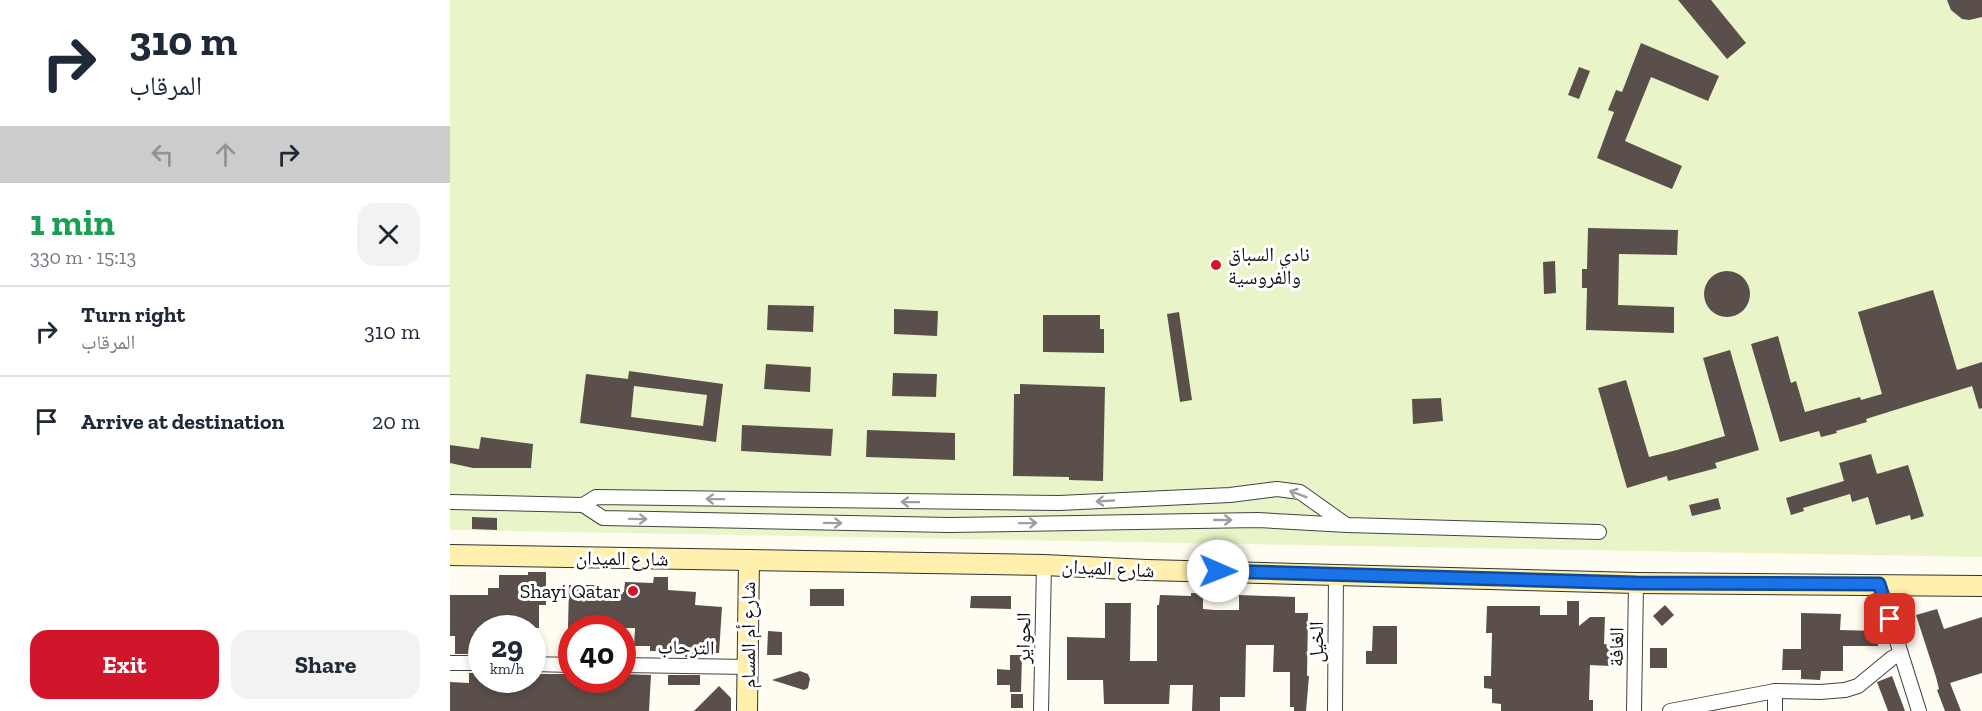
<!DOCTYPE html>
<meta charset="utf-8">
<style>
body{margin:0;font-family:"Zilla Slab","Noto Naskh Arabic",serif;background:#f2f2f3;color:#1f2937;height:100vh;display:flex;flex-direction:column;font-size:22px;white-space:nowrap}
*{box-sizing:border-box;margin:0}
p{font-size:20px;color:#747a83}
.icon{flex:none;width:33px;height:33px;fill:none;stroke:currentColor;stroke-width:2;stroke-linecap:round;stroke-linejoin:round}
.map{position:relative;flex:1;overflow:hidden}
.details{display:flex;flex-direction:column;background:#fff;width:450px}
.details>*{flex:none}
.hud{background:#fff;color:#1f2937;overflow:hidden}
.speed{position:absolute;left:18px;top:615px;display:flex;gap:12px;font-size:30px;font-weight:700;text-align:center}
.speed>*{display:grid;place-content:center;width:78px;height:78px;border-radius:50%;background:#fff;box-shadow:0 3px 9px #0003;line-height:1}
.speed small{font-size:15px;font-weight:400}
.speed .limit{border:9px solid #d22;background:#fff;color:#111}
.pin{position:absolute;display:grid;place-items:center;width:51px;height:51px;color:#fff;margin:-26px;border-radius:12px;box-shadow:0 3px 9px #0006}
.me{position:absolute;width:66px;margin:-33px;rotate:91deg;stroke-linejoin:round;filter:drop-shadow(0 0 4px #0008)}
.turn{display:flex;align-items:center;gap:21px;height:126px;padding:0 30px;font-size:27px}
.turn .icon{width:78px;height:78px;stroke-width:2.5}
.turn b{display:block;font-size:42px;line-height:51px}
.lanes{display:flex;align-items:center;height:57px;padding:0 30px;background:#0003;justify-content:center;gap:30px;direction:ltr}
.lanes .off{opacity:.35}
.round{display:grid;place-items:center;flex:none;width:63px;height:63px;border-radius:18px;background:#f2f2f3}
.summary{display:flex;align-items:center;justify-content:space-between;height:102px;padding:0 30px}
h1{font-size:36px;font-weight:700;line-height:45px;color:#1e9e55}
.button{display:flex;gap:12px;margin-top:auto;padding:12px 30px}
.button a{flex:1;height:69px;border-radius:18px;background:#d1162c;color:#fff;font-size:24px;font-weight:700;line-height:69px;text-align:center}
.button a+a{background:#f2f2f3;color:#1f2937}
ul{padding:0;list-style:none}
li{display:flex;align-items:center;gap:18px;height:90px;padding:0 30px;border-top:2px solid #e0e1e3}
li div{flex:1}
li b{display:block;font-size:22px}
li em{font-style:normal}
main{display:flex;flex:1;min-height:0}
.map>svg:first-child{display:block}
</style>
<main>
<section class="details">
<div class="hud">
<div class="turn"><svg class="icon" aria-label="right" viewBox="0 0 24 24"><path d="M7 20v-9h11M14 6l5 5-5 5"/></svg><div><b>310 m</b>المرقاب</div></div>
<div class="lanes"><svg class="icon off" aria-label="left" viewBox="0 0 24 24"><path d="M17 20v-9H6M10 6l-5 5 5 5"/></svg><svg class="icon off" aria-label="ahead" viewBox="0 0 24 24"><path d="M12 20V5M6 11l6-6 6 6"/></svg><svg class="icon" aria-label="right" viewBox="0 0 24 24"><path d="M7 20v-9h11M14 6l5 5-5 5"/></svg></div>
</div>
<div class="summary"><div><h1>1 min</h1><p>330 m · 15:13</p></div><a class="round"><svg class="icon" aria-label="close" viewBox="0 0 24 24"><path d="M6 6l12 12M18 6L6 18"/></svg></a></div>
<ul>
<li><svg class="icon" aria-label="right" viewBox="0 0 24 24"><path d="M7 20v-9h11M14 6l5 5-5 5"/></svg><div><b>Turn right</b><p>المرقاب</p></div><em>310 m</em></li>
<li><svg class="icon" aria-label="arrive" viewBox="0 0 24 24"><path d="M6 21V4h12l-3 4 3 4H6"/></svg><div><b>Arrive at destination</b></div><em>20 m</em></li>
</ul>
<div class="button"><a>Exit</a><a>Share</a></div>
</section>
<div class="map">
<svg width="1532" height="711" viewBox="0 0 1532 711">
<rect width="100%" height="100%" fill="#fffcf2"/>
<!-- pitch -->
<path fill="#e9f5c9" d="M0,0H1532V557L0,530Z"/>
<!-- building -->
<g fill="#5a4f4b" fill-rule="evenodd">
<path d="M1228,0H1261L1296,43L1277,59Z"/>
<path d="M1497,0H1532V17L1519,20L1512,19L1501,10Z"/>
<path d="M1191,43L1269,76L1258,101L1201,77L1175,141L1232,166L1222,189L1147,158L1164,112L1158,110L1166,90L1172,92Z"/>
<path d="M1129,67L1140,71L1129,99L1118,95Z"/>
<path d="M1138,228L1228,230L1227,255L1169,254L1168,305L1224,307V333L1136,330L1137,288H1132V269H1137Z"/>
<path d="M1105,261L1106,293L1094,294L1093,262Z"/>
<circle cx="1277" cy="294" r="23"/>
<path d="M1483,290L1507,370L1532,362V408L1529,409L1522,386L1416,419L1417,422L1386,431L1387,433L1371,437L1369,431L1330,442L1301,344L1328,336L1341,383L1346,381L1355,412L1410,397L1411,400L1432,394L1408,312Z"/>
<path d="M318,305L364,306L363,332L317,330Z"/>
<path d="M444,309L488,311L487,336L444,334Z"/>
<path d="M729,312L742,400L730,402L717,314Z"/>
<path d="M593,315H650V329H654V353L593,352Z"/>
<path d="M1280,350L1309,450L1265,463L1267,468L1248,473L1218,481L1217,476L1177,488L1148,388L1176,380L1199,457L1227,450L1275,436L1253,358Z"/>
<path d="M316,364L361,367L360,392L314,389Z"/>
<path d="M179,371L273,384L266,442L130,423L136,374L178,379ZM184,386L257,395L253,426L181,417Z"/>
<path d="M443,373L487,374L486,397L442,396Z"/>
<path d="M570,384L655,387L653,481L619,480V477L563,476L564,394H570Z"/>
<path d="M991,398L993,421L963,424L962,399Z"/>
<path d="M292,425L383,429L381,456L291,451Z"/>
<path d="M417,430L505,433V460L416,457Z"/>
<path d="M31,437L83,444L81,468H23L0,463V445L29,449Z"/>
<path d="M1421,454L1427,474L1458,465L1474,516L1461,520L1460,515L1426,525L1418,497L1402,502L1400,494L1353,508L1354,511L1341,515L1336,498L1394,481L1389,463Z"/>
<path d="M1268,498L1271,509L1242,516L1239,505Z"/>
<path d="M22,517L47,518V530L22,529Z"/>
<path d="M78,572H96V605H89V628H27V654H5V636H0V595H38V588H49V575H78Z"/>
<path d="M204,577H218V590L246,592L245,605L272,607L269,653H252L250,657H235V652L200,651V646H184L185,628H118L119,585H151V592H174L175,582L203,583Z"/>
<rect x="360" y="589" width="34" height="17"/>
<path d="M741,593H753V609L765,610H789V595L845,597V613H858L857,676H859L856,711H844V707H840V672H823L824,645H796L795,697H770V711H742L743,685H720L719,704H654L653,680H617V637L655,638V603H681L680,661H707V605H709L710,595L741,596Z"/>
<path d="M521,596H561V609L520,608Z"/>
<path d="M1117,601H1129V626L1140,617H1155L1154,644L1160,645V666L1140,665L1139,700H1143V711H1051V704L1042,703V689L1034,688V676H1041L1042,633H1036L1037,606H1090V615H1117Z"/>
<path d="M1215,605L1224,615L1212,626L1203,616Z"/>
<path d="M1487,609L1494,629L1532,617V673L1500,683L1511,711H1495L1487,690L1489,689L1486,677L1466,615Z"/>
<path d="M1351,613L1391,614L1390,630L1428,631V646H1393V671H1371L1370,680L1351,679V670H1332L1333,649H1351Z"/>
<path d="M923,626H947V664H916V651H922Z"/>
<path d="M318,631L332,632V655H317Z"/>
<rect x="1200" y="648" width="17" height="20"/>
<path d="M560,655H572L571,692H560V685H547V669L560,670Z"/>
<path d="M350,671L358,674L360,679L358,688L354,690L322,680Z"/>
<path d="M19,673H32V680H82V674H119V680H172V674L201,675L199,711H0V682L19,683Z"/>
<rect x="218" y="675" width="32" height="10"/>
<path d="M1442,676L1455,711H1438L1427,682Z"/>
<path d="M269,686L281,698V711H244Z"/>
<rect x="561" y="694" width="12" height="14"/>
</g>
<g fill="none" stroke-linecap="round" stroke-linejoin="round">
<!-- street casing -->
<g stroke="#434343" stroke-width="16">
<g id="street">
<path d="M0,502L133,505L153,518L499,525L808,520L897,525L1149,532"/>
<path d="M133,505L146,497L609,503L780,495L827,489L850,492L895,524"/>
<path d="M1429,584L1469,711"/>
<path d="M0,663H32"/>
<path d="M82,664L122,665"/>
<path d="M172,665L299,667"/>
<path d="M591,711L594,565"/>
<path d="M885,711L886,574"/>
<path d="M1184,711L1186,583"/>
<path d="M1220,711L1325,691L1370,692L1395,690L1408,686L1442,658L1451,654"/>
<path d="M1325,711V691"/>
</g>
</g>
<!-- secondary casing -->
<g stroke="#323232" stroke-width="22">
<g id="secondary">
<path d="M0,555L594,565L697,570L1186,583L1532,586"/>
<path d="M297,711L299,560"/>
</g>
</g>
<!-- street -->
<use href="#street" stroke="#fff" stroke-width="14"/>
<!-- secondary -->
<use href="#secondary" stroke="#fff0ad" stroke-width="20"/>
</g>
<!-- one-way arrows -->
<defs><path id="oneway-shaft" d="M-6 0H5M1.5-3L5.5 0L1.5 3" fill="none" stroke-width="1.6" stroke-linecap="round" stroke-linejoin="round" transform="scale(1.5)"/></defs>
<g stroke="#9f9f9f">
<use href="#oneway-shaft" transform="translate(848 494) rotate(-159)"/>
<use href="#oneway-shaft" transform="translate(265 499) rotate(-179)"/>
<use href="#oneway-shaft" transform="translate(655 501) rotate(177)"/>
<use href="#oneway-shaft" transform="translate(460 502) rotate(-179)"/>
<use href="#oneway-shaft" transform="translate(188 519) rotate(1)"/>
<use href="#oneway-shaft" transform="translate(773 520)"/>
<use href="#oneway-shaft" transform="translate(383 523) rotate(1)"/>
<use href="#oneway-shaft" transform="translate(578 523) rotate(-1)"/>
</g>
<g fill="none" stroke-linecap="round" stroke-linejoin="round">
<!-- route casing -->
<g stroke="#114b97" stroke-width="15">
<path id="route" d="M768,571L1186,583L1429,584L1440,619"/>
</g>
<!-- route -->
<use href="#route" stroke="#1a73e8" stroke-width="10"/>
</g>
<!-- markers -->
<g fill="#d1162c" stroke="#fff" stroke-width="2">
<circle cx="766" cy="265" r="6"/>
<circle cx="183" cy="591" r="6"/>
</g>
<g text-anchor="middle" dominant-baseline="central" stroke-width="6" stroke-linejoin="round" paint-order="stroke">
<!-- poi labels -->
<g font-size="20" fill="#101010" stroke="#fff" text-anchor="start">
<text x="778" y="254">نادي السباق<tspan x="778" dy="23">والفروسية</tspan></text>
<text x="171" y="591" text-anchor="end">Shayi Qatar</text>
</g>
<!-- street labels -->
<g font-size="20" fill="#101010" stroke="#fff">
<text transform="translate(172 558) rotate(1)">شارع الميدان</text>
<text transform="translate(658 568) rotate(3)">شارع الميدان</text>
<text transform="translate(298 635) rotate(-90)">شارع أم المسام</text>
<text transform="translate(573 638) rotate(-89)">الحواير</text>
<text transform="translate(866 642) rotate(-90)">الخيل</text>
<text transform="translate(236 647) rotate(1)">الترحاب</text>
<text transform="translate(1166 647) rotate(-89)">الغافة</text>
</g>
</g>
</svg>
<div class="speed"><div>29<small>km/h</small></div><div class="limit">40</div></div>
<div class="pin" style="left:1440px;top:619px;background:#d93025"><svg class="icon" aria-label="arrive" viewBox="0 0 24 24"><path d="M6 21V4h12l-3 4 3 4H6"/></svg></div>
<svg class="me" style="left:768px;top:571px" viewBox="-20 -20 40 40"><circle r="19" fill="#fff"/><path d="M0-13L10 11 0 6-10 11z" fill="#1a73e8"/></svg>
</div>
</main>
